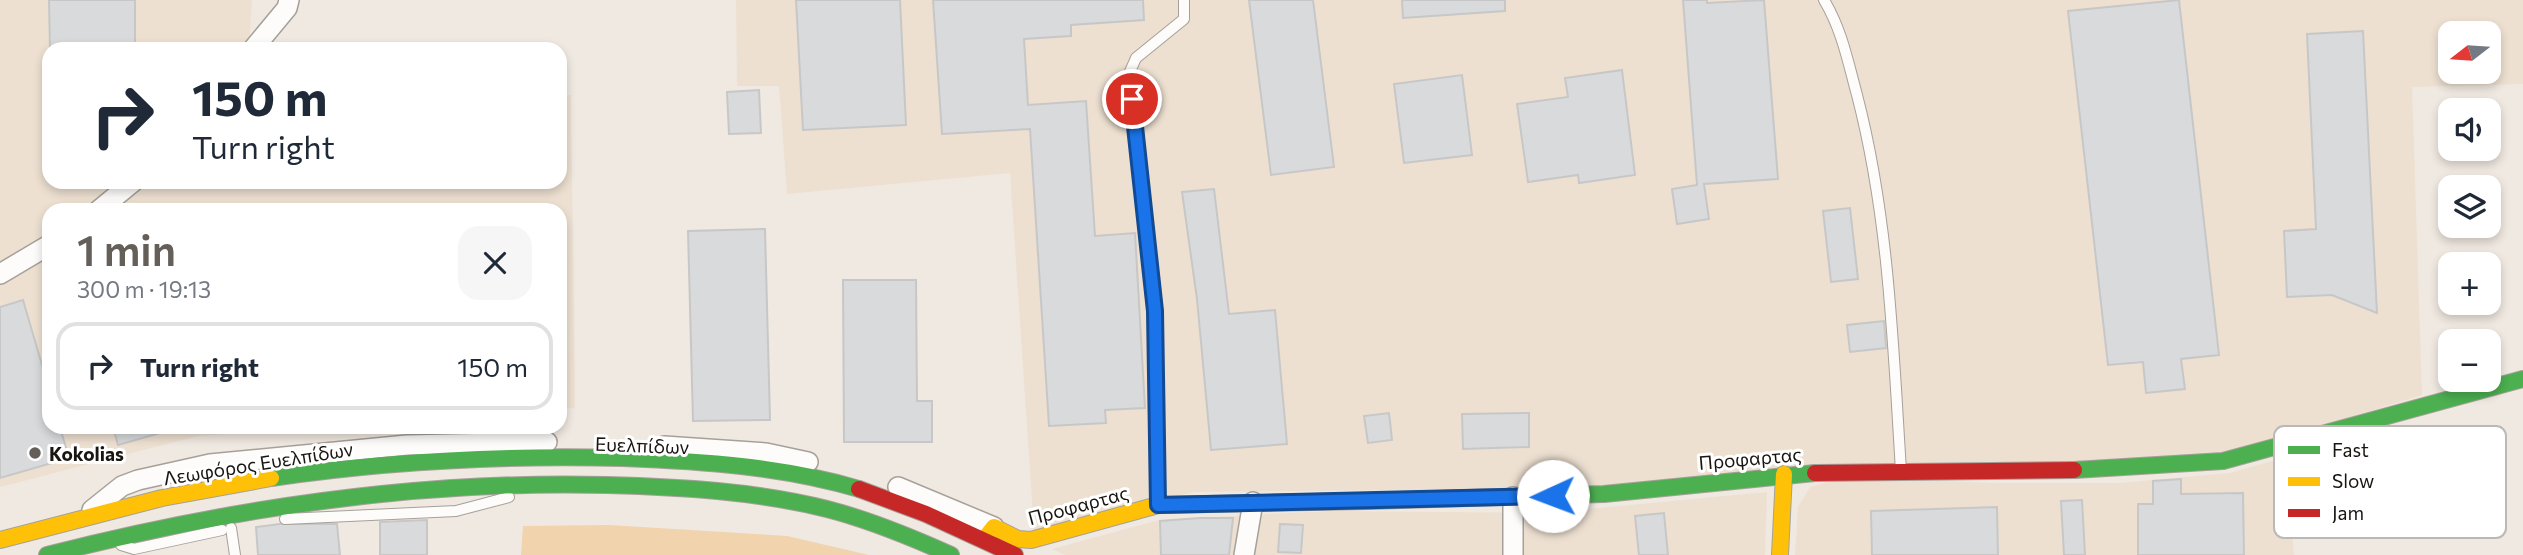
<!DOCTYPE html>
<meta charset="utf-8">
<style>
body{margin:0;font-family:Commissioner,sans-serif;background:#f6f6f7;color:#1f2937;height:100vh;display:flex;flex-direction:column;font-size:26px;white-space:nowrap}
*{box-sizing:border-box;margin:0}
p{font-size:23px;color:#747a83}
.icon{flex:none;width:38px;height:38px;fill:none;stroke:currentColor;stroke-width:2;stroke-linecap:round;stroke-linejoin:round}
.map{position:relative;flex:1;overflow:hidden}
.details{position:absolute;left:42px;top:203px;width:525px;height:231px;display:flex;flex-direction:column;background:#fff;border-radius:21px;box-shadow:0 4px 10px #0003}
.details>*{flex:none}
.hud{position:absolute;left:42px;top:42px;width:525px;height:147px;border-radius:21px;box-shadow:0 4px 10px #0003;background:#fff;color:#1f2937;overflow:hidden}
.needle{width:46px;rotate:253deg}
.fabs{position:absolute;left:2438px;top:21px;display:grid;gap:14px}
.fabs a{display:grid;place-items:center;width:63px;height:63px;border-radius:14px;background:#fff;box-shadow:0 4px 10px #0003;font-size:35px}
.pin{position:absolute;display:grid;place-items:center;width:60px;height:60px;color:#fff;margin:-30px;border:4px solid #fff;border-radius:50%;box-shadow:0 2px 7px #0007}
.me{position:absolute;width:77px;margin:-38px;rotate:268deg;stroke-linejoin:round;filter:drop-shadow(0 0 5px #0008)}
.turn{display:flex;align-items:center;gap:24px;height:147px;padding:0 35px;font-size:32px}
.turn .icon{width:91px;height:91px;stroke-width:2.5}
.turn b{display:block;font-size:49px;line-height:60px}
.round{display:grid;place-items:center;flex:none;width:74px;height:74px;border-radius:21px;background:#f6f6f7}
.overview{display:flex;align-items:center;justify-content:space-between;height:119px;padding:0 35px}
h1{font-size:42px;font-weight:600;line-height:52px;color:#645f59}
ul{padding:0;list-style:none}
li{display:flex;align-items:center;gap:21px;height:88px;margin:0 14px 10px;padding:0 21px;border:4px solid #e0e1e3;border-radius:21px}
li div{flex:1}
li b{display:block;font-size:26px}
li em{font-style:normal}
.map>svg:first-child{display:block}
</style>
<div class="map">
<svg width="2523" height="555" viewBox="0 0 2523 555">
<rect width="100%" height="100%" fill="#f0e9e1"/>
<!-- built -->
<g fill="#ede0d1" fill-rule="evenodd">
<path d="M0,0H252L249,49H49V182H560V95H571L575,408L560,409V210H49V427H319L198,436L0,487Z"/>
<path d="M736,0H2523V84L2412,87L2422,395L2222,456L1604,488L1194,492L1034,531L1010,173L787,194L779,86H737ZM2450,33H2488V72H2450Z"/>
<path d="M2286,457L2294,555H1795L1798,507L1810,487L1841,478L1999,483H2119L2230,473Z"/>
<path d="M1767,492L1765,555H1065L1052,549L1159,520L1328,511L1546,513Z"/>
</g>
<!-- green -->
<path fill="#f1d3ad" d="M609,525L787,536L869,555H521L523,526Z"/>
<!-- building -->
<g fill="#d8dadc" stroke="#c8c7c7" stroke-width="2">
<path d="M49,0H135V49H50Z"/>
<path d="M796,0H900L906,125L803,130Z"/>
<path d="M933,0H1143L1144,20L1071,25V36L1024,39L1028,105L1086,101L1095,236L1135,233L1145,408L1105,410L1106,423L1049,426L1030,129L942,134Z"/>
<path d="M1249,0H1313L1334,167L1271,175Z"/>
<path d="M1402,0H1505V11L1403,18Z"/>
<path d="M1683,0H1707V3L1764,0L1778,179L1704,184L1709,219L1677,224L1672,189L1697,185Z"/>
<path d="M2179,0L2219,355L2181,359L2185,389L2146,393L2143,362L2108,365L2068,11Z"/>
<path d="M2363,31L2377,313L2332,295L2287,297L2284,231L2316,229L2307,34Z"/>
<path d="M1622,70L1635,175L1579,183L1578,175L1528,182L1517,104L1568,97L1565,78Z"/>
<path d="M1462,75L1472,155L1404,163L1394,84Z"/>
<path d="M759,90L761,133L729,134L727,92Z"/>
<path d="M1214,189L1229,314L1275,310L1287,444L1211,450L1197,299L1182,192Z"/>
<path d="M1850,208L1858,279L1831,282L1823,211Z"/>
<path d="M765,229L770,420L693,421L688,231Z"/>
<path d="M843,280H916L917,401H932V442H844Z"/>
<path d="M23,300L49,389V427H60L69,458L0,478V307Z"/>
<path d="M1884,321L1886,348L1850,352L1847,325Z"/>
<path d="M1389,413L1392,440L1368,443L1364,416Z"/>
<path d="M1529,413V447L1463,449L1462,414Z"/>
<path d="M113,427H167V431L118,445Z"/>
<path d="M2181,479V494L2243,493L2244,555H2138V504H2153V481Z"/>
<path d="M2082,500L2085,555H2064L2061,501Z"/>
<path d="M1997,507L1998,555H1872L1871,511Z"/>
<path d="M1664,513L1668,555H1639L1635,516Z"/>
<path d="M1200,518H1233L1229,555H1161L1160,521Z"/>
<path d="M427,520V555H380V522Z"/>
<path d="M280,524H337L340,555H258L256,527Z"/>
<path d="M1280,524L1303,525L1301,553L1278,552Z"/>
</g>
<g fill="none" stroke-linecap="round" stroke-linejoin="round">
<!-- lane casing -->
<g stroke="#a6a09a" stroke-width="12">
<g id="lane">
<path d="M1824,0C1842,30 1848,62 1857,95C1889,218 1893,344 1901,471"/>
<path d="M1158,505L1155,311L1137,122L1128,76L1136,58L1184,19V0"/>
<path d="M285,519L456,511L509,497"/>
<path d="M231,528L235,555"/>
<path d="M121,545L134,549L222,530"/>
</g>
</g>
<!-- street casing -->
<g stroke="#a6a09a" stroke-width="22">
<g id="street">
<path d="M253,49L287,8L289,0"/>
<path d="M99,210L133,182"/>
<path d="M0,274L49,245"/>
<path d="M664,446L766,453L808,462"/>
<path d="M898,487L994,527"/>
<path d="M92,510L122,486L138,480L210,464L407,445L547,442"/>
<path d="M1244,555L1253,502"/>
<path d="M1513,555V497"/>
</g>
</g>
<!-- fast casing -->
<g stroke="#a6a09a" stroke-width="18">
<g id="fast">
<path d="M2074,470L2223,461L2523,379"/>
<path d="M271,478C387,461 504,455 622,458C701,461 782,466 859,489"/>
<path d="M1367,501L1604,494L1815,473"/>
<path d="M47,555C231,508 417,480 607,485C680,487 755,491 827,509C870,520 911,537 951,555"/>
</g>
</g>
<!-- slow casing -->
<g stroke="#a6a09a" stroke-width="18">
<g id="slow">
<path d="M0,540L162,498L271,478"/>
<path d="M984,540L994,527L1018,539L1031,540L1158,505L1367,501"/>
<path d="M1780,555L1784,474"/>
</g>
</g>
<!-- jam casing -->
<g stroke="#a6a09a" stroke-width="18">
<g id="jam">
<path d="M1815,473L2074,470"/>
<path d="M859,489L926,514L1015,555"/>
</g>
</g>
<!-- lane -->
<use href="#lane" stroke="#fdfcfa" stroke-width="10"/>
<!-- street -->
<use href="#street" stroke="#fdfcfa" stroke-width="19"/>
<!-- fast -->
<use href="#fast" stroke="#4caf50" stroke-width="16"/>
<!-- slow -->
<use href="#slow" stroke="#ffc107" stroke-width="16"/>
<!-- jam -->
<use href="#jam" stroke="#c62828" stroke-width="16"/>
</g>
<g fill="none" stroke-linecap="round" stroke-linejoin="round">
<!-- route casing -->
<g stroke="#114b97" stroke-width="18">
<path id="route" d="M1132,99L1155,311L1158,505L1553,496"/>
</g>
<!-- route -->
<use href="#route" stroke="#1a73e8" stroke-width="12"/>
</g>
<!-- markers -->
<circle fill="#645f59" stroke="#fff" stroke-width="2.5" cx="35" cy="453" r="7"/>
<g text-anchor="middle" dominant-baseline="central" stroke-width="6" stroke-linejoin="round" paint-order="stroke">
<!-- street labels -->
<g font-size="19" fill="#191510" stroke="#fff">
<text transform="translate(642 445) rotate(2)">Ευελπίδων</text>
<text transform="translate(1750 458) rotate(-5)">Προφαρτας</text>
<text transform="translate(258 463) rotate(-9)">Λεωφόρος Ευελπίδων</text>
<text transform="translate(1078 505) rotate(-15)">Προφαρτας</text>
</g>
<!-- poi labels -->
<g font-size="19" font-weight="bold" fill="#191510" stroke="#fff" text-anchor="start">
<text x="49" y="453">Kokolias</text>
</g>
</g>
<!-- legend -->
<rect x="2274" y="426" width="232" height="112" rx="10" fill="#fff" stroke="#bab9b7" stroke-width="2"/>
<rect x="2288" y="446" width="32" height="8" fill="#4caf50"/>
<rect x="2288" y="477" width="32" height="9" fill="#ffc107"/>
<rect x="2288" y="509" width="32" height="8" fill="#c62828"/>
<g font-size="19" fill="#191510">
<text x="2332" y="457">Fast</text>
<text x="2332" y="488">Slow</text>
<text x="2332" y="520">Jam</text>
</g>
</svg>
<div class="fabs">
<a><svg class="needle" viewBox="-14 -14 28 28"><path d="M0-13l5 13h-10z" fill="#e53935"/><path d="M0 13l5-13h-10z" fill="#747a83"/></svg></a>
<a><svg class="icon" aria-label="sound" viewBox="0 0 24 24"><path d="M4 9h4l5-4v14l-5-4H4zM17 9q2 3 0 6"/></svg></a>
<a><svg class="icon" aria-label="layers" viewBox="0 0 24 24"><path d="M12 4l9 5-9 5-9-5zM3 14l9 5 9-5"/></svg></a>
<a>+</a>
<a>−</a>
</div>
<div class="pin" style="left:1132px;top:99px;background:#d93025"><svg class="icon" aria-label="arrive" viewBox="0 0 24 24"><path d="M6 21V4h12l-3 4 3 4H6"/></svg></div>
<svg class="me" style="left:1553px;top:496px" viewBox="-20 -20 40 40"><circle r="19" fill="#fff"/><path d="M0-13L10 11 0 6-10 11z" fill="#1a73e8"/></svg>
<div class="hud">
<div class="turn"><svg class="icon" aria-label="right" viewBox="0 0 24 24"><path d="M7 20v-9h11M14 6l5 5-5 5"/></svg><div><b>150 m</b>Turn right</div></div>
</div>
<section class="details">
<div class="overview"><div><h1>1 min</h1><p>300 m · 19:13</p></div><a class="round"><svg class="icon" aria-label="close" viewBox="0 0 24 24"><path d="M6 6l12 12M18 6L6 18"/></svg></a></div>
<ul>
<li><svg class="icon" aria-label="right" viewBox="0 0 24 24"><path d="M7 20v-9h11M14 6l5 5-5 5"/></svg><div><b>Turn right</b></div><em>150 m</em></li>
</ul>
</section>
</div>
